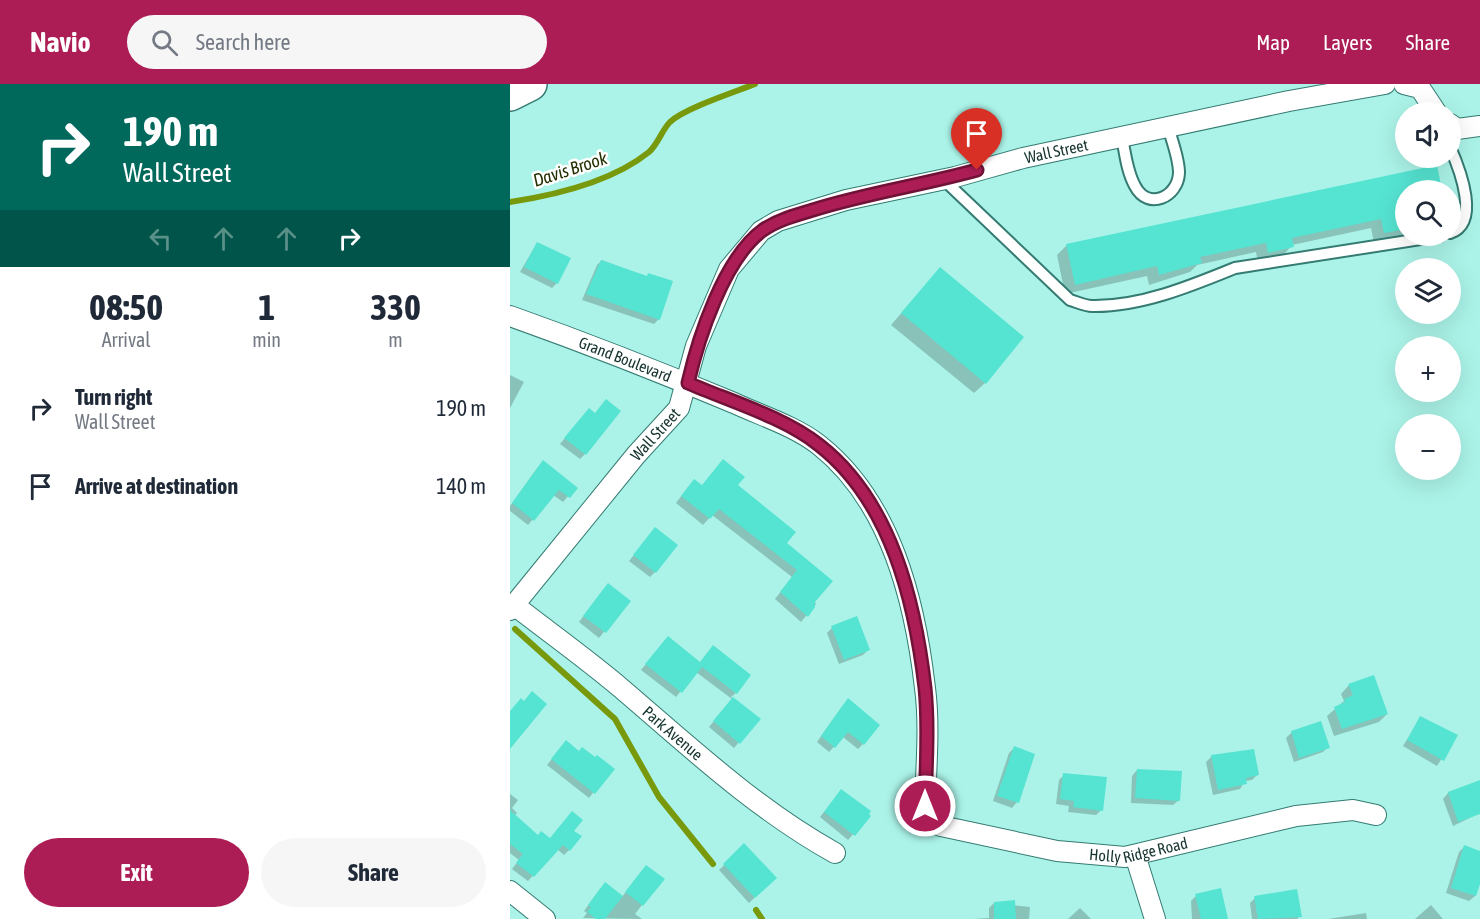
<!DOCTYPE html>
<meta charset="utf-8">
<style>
body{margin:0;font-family:"Asap Condensed",sans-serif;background:#f6f6f7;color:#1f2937;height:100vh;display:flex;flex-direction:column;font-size:22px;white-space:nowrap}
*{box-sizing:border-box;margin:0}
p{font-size:20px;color:#747a83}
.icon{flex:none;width:33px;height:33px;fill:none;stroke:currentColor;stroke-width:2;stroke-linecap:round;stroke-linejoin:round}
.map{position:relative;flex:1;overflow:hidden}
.side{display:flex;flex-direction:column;background:#fff;width:510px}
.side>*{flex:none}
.guide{background:#00695c;color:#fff;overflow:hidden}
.buttons{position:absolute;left:885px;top:18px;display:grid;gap:12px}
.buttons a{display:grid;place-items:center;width:66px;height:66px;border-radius:50%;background:#fff;box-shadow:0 6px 24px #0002;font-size:30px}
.pin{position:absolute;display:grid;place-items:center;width:51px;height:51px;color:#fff;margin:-62px -26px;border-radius:50% 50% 50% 0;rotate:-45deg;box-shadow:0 0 6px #0007}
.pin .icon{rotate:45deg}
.me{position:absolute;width:66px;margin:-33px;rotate:0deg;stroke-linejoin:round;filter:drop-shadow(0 0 4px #0008)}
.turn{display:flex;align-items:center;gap:21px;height:126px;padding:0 24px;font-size:27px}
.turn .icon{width:78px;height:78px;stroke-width:2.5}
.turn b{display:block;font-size:42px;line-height:51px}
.lanes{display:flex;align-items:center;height:57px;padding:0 24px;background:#0003;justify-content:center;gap:30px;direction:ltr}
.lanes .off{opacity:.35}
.eta{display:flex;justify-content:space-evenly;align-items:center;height:102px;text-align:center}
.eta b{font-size:36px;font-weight:700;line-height:42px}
.primary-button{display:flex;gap:12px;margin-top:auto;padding:12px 24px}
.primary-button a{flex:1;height:69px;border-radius:36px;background:#ac1c55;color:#fff;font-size:24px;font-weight:700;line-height:69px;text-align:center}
.primary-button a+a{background:#f6f6f7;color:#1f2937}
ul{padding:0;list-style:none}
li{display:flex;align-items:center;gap:18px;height:78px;padding:0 24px}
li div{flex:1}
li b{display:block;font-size:22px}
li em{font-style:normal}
header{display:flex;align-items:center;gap:36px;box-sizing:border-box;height:84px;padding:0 30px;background:#ac1c55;color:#fff}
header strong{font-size:28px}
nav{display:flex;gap:33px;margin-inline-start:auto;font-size:21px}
.search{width:420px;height:54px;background:#f6f6f7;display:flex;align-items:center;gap:15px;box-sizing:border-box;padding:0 21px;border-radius:33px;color:#747a83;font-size:22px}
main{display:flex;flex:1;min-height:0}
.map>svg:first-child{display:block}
</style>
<header>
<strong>Navio</strong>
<div class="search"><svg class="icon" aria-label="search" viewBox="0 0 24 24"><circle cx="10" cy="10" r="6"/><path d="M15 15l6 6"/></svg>Search here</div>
<nav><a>Map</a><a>Layers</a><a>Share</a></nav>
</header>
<main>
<section class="side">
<div class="guide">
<div class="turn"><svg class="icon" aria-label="right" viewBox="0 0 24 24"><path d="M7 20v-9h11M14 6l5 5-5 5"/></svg><div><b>190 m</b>Wall Street</div></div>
<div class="lanes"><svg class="icon off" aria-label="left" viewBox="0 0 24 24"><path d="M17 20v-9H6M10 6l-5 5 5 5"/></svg><svg class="icon off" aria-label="ahead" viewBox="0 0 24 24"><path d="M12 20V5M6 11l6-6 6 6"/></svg><svg class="icon off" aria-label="ahead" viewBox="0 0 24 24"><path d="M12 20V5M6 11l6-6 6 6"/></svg><svg class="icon" aria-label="right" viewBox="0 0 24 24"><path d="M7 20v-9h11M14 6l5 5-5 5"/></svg></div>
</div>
<div class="eta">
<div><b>08:50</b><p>Arrival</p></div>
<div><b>1</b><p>min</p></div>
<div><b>330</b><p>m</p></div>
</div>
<ul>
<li><svg class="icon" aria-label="right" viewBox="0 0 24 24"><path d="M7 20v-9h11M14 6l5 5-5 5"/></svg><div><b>Turn right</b><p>Wall Street</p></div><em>190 m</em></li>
<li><svg class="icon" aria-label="arrive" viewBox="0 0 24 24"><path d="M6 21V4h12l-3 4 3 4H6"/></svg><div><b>Arrive at destination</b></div><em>140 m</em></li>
</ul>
<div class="primary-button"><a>Exit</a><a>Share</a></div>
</section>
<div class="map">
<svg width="970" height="835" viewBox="0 0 970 835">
<rect width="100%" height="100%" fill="#abf3e8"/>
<!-- shadow -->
<g fill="#0003">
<path d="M925,83L930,106H896L897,152L864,159L861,144L782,161L772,173L748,178L746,168L687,181L680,188L639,201L637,192L555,210L547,171L557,161Z"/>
<path d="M27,159L47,199L42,204L10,188Z"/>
<path d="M92,176L136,193L149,235L144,240L72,216L87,181Z"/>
<path d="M430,185L475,299L464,309L381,241Z"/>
<path d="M0,291L14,298L0,324Z"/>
<path d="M74,331H84L75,370L70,375L50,360Z"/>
<path d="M28,383L65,404L53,418L43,411L18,441L0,427V422Z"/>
<path d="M226,401L275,459L306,520L291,538L265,515L282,493L202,431L193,441L166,419L178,403Z"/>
<path d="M140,451L145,488L140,493L119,477Z"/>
<path d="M93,506L119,517L89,554L69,538Z"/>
<path d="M322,544L358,566L353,571L329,580L317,549Z"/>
<path d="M153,559L190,579L226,609L221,613L248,635L224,664L199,643L222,615L186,588L166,613L131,586Z"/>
<path d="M839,601L877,630L869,638L824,652L817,632L834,617L831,610Z"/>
<path d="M333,621L353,660L348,665L333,653L319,668L307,658Z"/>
<path d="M907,639L946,652L927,682L893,662Z"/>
<path d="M782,648L818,663L813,668L784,678L776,654Z"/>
<path d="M51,664L68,668L102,685L79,714L37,681Z"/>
<path d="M504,664L507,718L502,724L483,717L499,669Z"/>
<path d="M702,672L748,690L742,696L735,697L730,705L703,711L696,678Z"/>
<path d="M627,686L669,716L663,721L621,719L622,692Z"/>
<path d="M554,691L591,726L586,731L558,728L559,722L546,720L549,696Z"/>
<path d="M970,698V729L943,742L933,715L938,709Z"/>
<path d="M0,710L8,716L2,724L7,729L4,732L28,752L40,755L62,747L59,766L54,771L47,765L18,797L2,785L9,776L0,769Z"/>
<path d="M326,713L359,732L338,756L310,733Z"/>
<path d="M234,762L265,794L239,819L209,786Z"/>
<path d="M954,763L970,768V795L965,812L959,817L936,809L949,768Z"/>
<path d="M131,788L152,795L125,830L132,835L73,834L77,829L74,827L90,805L112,813Z"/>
<path d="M686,812L717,835H682L681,817Z"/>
<path d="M745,814L790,832L787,835H742L740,819Z"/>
<path d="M484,819L520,823L519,835H463L479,834V824Z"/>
<path d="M921,821L933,835H905Z"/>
<path d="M570,824L581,835H558Z"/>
<path d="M856,829L857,835H818Z"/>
</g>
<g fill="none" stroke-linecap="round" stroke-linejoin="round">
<!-- stream -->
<g stroke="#77990b" stroke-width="6">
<path d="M0,118C46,111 102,98 139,68C148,60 152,46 160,38C175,24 225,8 245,0"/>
<path d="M5,545L105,635L149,713L203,780"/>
<path d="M246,826L252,835"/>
</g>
</g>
<!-- building -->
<g fill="#55e4d2">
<path d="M927,81L932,106H896V145L874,149L871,135L782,154L784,163L758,169L756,159L690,173L692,179L649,191L647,182L565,201L556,160Z"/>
<path d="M27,158L61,174L48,200L14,183Z"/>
<path d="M91,176L137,192L138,189L163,197L150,236L76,210Z"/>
<path d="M430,183L514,253L476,300L391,229Z"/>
<path d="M96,315L111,327L76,371L54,354L79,324L85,329Z"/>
<path d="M213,375L235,393L228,401L286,448L277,459L323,497L305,518V523L298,533L270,508L287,486L209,425L200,435L171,412L184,395L192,401Z"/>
<path d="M33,376L68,404L60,414L49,406L24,437L2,419Z"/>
<path d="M145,443L168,461L146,489L123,471Z"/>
<path d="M98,499L121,517L96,549L73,532Z"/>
<path d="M347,532L360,566L334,576L321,542Z"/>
<path d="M158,552L190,578L203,561L241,591L227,610L192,583L172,609L135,580Z"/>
<path d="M864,591L878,630L832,645L824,623L835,618L834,615L843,611L838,600Z"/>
<path d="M22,607L37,620L0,665V627L11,614L14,617Z"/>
<path d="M223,613L251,635L230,660L203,637Z"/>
<path d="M338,614L370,641L354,661L338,648L325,664L311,652Z"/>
<path d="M910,632L948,651L934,677L897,656Z"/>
<path d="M811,637L820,664L789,674L781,647Z"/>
<path d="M56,656L69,667L72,663L85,673L87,671L105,685L85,710L41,675Z"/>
<path d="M504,662L525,670L509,719L487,712Z"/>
<path d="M744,665L749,691L736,694L737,700L708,706L701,671Z"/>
<path d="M627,685L672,687L670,717L625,714Z"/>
<path d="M553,689L597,693L593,727L563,723L564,717L550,715Z"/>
<path d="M970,696V730L948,738L938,708Z"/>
<path d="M331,705L361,727L359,730L361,732L345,752L314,728Z"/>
<path d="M0,726L28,751L31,747L40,754L62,727L73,736L64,747L72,752L60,767L53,761L24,793L6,779L13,770L0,760Z"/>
<path d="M234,759L267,794L245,814L213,780Z"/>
<path d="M954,761L970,767V800L966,812L941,804Z"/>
<path d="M136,781L155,795L133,822L115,808Z"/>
<path d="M95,798L113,812L95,835H86L77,828L81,823L78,821Z"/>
<path d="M711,804L718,835H691L685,810Z"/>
<path d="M787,805L792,833L748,835L744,812Z"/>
<path d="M505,816L506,835H484V818Z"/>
</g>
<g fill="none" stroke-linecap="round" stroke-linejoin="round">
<!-- service casing -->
<g stroke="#347b72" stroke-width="14">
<g id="service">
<path d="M612,53C615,69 617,88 625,102C638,127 668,113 669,89C669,74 662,57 658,43"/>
<path d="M940,63C951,88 970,139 940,149"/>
<path d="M433,95L560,216C567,218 575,222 582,222C630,223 681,202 725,184L930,152"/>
</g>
</g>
<!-- minor casing -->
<g stroke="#347b72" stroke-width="22">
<g id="minor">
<path d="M894,0L910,4L926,28"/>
<path d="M940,40L947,45L970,42"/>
<path id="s1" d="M0,232C76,259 150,288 224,319C252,332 285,342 309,361C381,418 405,517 415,604C420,642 416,683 415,722L419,735L431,742L547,767L615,773L786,732L843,726L866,731"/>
<path id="s2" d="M4,521C40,549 78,576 112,605C181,664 246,725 325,769"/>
<path id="s3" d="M0,526L126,371L169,324L186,262L219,185L251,147L268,137L336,116L445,93L513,74L779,17L875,0"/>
<path d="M625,771L645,835"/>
<path d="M0,807L35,835"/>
</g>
</g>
<!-- trunk casing -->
<g stroke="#347b72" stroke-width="36">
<path id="trunk" d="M0,10L20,0"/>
</g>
<!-- service -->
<use href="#service" stroke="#fff" stroke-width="10"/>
<!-- minor -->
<use href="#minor" stroke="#fff" stroke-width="20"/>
<!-- trunk -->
<use href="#trunk" stroke="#fff" stroke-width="33"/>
</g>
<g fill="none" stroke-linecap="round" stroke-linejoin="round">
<!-- route casing -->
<g stroke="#701237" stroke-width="15">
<path id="route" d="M415,722C416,684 419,642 415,604C405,517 381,417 309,361C274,333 219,317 178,299C188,255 214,174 253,146C268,136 286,131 303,126C357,109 413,101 467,86"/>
</g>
<!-- route -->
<use href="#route" stroke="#ac1c55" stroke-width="10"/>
</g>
<g text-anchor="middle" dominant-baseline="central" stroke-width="5" stroke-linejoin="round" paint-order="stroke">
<!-- street labels -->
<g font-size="16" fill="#15332f" stroke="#fff">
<text stroke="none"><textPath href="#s3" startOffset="768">Wall Street</textPath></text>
<text stroke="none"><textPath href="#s1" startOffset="123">Grand Boulevard</textPath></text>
<text stroke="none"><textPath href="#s3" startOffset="228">Wall Street</textPath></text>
<text stroke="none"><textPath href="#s2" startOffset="204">Park Avenue</textPath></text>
<text stroke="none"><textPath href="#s1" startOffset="954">Holly Ridge Road</textPath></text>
</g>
<!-- water labels -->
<g font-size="18" font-style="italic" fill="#222f00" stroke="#fff">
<text transform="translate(60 85) rotate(-18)">Davis Brook</text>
</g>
</g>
</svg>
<div class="buttons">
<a><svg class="icon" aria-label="sound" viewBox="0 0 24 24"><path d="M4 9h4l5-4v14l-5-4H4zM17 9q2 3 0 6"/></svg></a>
<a><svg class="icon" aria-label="search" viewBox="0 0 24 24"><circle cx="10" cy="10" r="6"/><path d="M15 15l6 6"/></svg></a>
<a><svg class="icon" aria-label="layers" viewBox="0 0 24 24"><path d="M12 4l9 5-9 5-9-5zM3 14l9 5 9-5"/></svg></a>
<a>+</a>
<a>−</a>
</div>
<div class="pin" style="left:467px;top:86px;background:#d93025"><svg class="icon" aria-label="arrive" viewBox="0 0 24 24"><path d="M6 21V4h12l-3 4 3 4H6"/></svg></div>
<svg class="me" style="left:415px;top:722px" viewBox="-20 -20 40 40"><circle r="17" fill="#ac1c55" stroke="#fff" stroke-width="3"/><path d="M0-11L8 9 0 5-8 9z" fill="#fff"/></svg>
</div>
</main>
